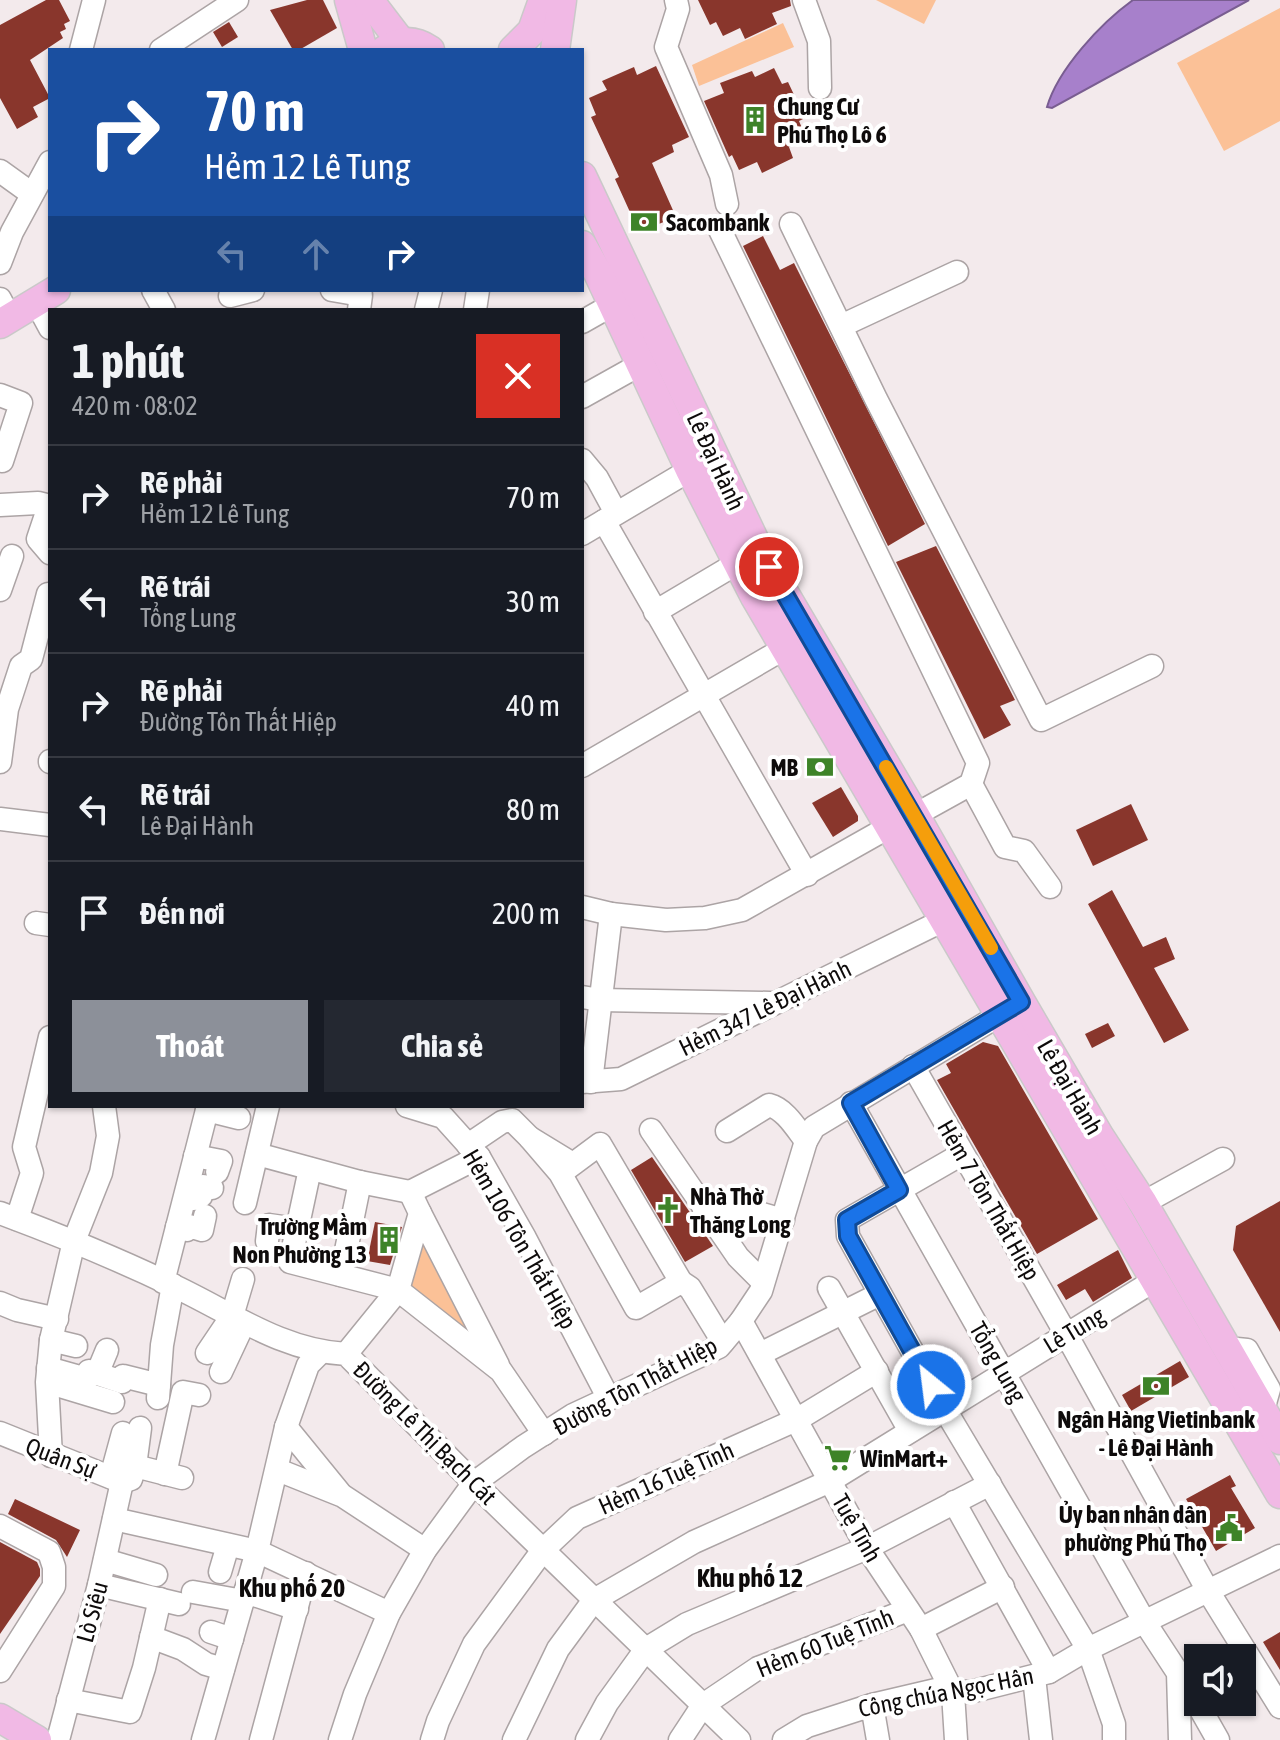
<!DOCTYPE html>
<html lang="vi">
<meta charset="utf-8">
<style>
body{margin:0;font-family:"Asap Condensed",sans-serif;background:#242831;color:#f1f3f6;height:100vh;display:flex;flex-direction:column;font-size:30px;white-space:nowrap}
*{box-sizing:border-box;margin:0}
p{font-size:26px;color:#9ea1a6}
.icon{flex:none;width:44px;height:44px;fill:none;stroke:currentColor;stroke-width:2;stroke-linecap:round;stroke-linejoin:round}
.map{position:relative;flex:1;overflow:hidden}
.sheet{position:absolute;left:48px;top:308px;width:536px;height:800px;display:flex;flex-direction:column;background:#171b24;border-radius:0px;box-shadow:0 2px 6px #0004}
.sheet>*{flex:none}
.top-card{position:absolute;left:48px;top:48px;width:536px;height:244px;border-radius:0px;box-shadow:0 2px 6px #0004;background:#1a4fa0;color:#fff;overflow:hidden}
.tools{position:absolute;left:1184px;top:1644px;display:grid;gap:16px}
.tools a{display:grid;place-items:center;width:72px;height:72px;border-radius:0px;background:#171b24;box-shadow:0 2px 6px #0004;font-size:40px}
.pin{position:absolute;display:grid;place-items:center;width:68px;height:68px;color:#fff;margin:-34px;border:4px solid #fff;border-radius:50%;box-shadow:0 2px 8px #0007}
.me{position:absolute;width:88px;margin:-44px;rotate:331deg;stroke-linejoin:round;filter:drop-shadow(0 0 6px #0008)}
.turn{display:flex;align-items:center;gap:28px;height:168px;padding:0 24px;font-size:36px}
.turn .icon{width:104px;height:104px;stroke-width:2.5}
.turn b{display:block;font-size:56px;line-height:68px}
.lanes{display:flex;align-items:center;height:76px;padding:0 24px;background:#0003;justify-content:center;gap:40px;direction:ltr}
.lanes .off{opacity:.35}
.round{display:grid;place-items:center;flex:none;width:84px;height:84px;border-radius:0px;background:#242831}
.overview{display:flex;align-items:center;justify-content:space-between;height:136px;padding:0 24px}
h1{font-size:48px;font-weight:700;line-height:60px}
.button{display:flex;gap:16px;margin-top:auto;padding:16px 24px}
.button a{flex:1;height:92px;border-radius:0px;background:#8c9099;color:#fff;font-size:32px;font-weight:700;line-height:92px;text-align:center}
.button a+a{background:#242831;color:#f1f3f6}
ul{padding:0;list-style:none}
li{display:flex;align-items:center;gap:24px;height:104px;padding:0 24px;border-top:2px solid #363941}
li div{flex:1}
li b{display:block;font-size:30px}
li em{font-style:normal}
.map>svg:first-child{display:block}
</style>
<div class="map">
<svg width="1280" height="1740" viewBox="0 0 1280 1740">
<rect width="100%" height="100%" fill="#f3eaec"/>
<!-- green -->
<g fill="#fbc197">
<path d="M876,0H936L924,24Z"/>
<path d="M1280,8V121L1224,151L1177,63Z"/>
<path d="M783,23L794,47L699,86L692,65Z"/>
<path d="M422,1226L486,1353L405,1284Z"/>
</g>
<!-- water -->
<path fill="#a780cb" stroke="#795d91" stroke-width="2" d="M1133,0H1249L1052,108L1047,107C1058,69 1101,23 1133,0Z"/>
<!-- building -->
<g fill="#89362c">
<path d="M46,0H59L70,21L64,24L66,29L60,32L63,38L30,60L50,98L33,107L38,117L17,129L0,98V25Z"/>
<path d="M307,0H323L337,28L299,50H293L270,10Z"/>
<path d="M698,0H790L791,6L772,13L777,24L745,39L740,28L723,36L716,22L710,25Z"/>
<path d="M229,22L238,37L222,47L213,32Z"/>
<path d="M656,66L689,137L672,145L674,152L652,163L676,217L639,232L615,179L619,177L591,117L596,115L589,98L607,90L602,81L634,67L637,75Z"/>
<path d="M774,68L782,84L788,82L805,118L799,121L807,140L789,147L793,158L762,173L757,162L739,170L732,155L729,157L704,101L724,93L720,83L752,71L755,77Z"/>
<path d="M763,236L780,270L794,263L925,524L888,546L743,246Z"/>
<path d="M936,546L1015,700L1000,706L1011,725L984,739L896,562Z"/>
<path d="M841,787L858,816V821L833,837L812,803Z"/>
<path d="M1131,804L1148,840L1093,866L1076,830Z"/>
<path d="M1112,890L1143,947L1166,937L1175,959L1154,968L1189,1030L1164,1043L1088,904Z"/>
<path d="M1108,1023L1115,1036L1092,1048L1085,1034Z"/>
<path d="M983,1042L998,1046L1098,1219L1037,1254L937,1080L951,1073L946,1064Z"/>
<path d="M652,1157L713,1246L685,1262L631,1170Z"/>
<path d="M1280,1201V1332L1233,1250L1236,1226Z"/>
<path d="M375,1222L402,1227L390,1265L367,1261Z"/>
<path d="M1118,1250L1132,1278L1093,1302L1085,1289L1066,1300L1057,1285Z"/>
<path d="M1180,1361L1189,1377L1131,1411L1122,1395Z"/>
<path d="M1230,1475L1236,1486L1231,1488L1255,1528L1216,1551L1186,1499Z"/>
<path d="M15,1499L80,1530L67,1557L56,1540L8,1514Z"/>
<path d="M0,1542L37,1562L40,1569V1576L0,1634Z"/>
<path d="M1280,1632V1670L1263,1642Z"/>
</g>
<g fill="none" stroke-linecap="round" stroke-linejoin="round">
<!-- minor casing -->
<g stroke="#aca4a5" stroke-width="25">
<g id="minor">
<path d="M676,0L678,9L666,47L721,175L727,204"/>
<path d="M804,0L819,41L820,88"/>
<path d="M81,50L94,0"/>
<path d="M161,50L237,0"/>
<path d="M0,171L32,194"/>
<path d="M791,224L876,399L1041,720L1152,666"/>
<path d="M719,228L978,763L971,784L915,815"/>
<path d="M0,263L12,232L50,162"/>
<path d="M153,290L164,310"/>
<path d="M332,290L361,295L359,310"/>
<path d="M230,296L253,290"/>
<path d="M0,299L10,318"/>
<path d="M36,302L50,328"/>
<path d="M426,310L431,290"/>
<path d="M475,310L478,290"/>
<path d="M582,322L612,305"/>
<path d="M841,326L957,272"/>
<path d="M0,395L21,403L2,461"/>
<path d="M582,397L641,364"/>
<path d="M582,460L597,478L616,513"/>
<path d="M0,505L38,503L50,506"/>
<path d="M49,506L38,539L50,553"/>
<path d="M604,521L807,875"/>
<path d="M582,534L690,470"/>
<path d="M0,590L12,556"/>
<path d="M655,612L751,555"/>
<path d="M0,762L7,709L21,666L31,659L48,594L50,595"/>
<path d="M50,762V761"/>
<path d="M582,766L785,648"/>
<path d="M971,784L1005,847L1024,851L1050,887"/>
<path d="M0,819L50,825"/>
<path d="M582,907L611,914L666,920L705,918L742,910L889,827"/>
<path d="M36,923L50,925"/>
<path d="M582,997L600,1000L770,1003"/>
<path d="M913,1066L1066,1334L1208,1591L1280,1707"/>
<path d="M582,1082L621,1079L944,920"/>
<path d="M591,1082L611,914"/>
<path d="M851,1103L1144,1621L1178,1673L1180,1740"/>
<path d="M407,1106L443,1117L479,1157L525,1238L609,1399"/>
<path d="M207,1110L239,1118"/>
<path d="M651,1130L738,1257L763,1282"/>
<path d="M727,1131L769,1105C785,1109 796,1128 806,1141"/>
<path d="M468,1145L502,1122L512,1120L530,1138"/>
<path d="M257,1154L360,1182L410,1192"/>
<path d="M962,1154L847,1220L848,1236L944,1408L1088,1649L1114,1724V1740"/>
<path d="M195,1156L221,1161L217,1172"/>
<path d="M571,1163L530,1138L560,1173L636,1308L681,1282"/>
<path d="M310,1169L290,1262L398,1290L501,1371L544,1434"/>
<path d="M561,1173L600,1144L681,1282L690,1288L723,1342"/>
<path d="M410,1192L479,1157"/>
<path d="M186,1198L193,1199L194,1195L201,1196L203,1186L212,1188"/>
<path d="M245,1203L268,1106"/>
<path d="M1143,1203L1223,1159"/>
<path d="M704,1210L741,1208L783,1220"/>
<path d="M0,1213C59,1235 118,1259 176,1287C231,1313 283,1351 346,1354L474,1483L739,1740"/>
<path d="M420,1213L498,1365"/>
<path d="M17,1219L32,1173L24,1147L50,1037"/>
<path d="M177,1227L187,1230L189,1226L202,1230L205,1216"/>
<path d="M267,1241L269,1225L297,1229"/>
<path d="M341,1275L360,1182"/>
<path d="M163,1282L208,1106"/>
<path d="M829,1288L910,1431"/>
<path d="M0,1303L17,1310L57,1319"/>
<path d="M741,1321L867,1548L921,1629L953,1693L956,1740"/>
<path d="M51,1340L76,1346"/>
<path d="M1227,1348L1247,1350L1269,1389L1263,1410"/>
<path d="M207,1353L232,1316L243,1279"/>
<path d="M346,1354L398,1290L420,1213L410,1192"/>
<path d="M760,1354L880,1294"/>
<path d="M48,1368L87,1379L89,1371L122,1382L123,1376L159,1385"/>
<path d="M221,1372L244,1323"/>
<path d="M97,1374L107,1350"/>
<path d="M60,1386L113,1402"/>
<path d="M158,1398L162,1345L173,1285"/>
<path d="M286,1427L339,1492"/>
<path d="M0,1433L122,1482"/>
<path d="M51,1456L47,1382L51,1340L74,1241L101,1173L108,1136L104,1106"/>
<path d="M135,1466L140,1428"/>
<path d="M278,1470L343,1496L425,1550"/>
<path d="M165,1474L183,1392L199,1395"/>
<path d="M111,1477L123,1433"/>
<path d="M122,1482L131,1479L135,1466L182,1478"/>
<path d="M954,1502L1049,1672"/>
<path d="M114,1519L257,1551L389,1613"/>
<path d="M0,1526L49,1552L54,1567V1586L0,1671"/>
<path d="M105,1560L156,1575"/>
<path d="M220,1572L228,1545"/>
<path d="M99,1585L179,1604"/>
<path d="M193,1592L243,1601"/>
<path d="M245,1592L297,1609"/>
<path d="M921,1629L1003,1587"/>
<path d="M211,1632L232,1639"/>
<path d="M151,1637L183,1649L206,1664L223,1669"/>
<path d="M1034,1677L1041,1740"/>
<path d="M68,1700L130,1712L144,1668L160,1599"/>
<path d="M872,1705L878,1740"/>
<path d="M1201,1710L1218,1740"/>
<path d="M58,1740L99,1585L122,1482"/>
<path d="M203,1740L257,1551L286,1427L308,1365L320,1353"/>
<path d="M261,1740L306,1573"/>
<path d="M340,1740L355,1694L389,1613L425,1550L474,1483L523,1447L573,1415L719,1347L741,1321L761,1291L806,1141L814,1127L1013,1007"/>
<path d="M432,1740L438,1721L474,1644L543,1550L577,1518L798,1419L877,1371"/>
<path d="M514,1740L558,1649L594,1600L694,1542L830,1481L1155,1280"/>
<path d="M587,1740L607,1703L646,1649L687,1624L867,1548L990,1484"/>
<path d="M680,1740L703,1705L758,1668L908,1610"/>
<path d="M784,1740L807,1726L872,1705L936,1690L970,1692L1049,1672L1088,1649L1280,1556"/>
</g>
</g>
<!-- major casing -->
<g stroke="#cac9c9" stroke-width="31">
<g id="major">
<path d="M349,0L363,50"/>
<path d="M369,0L401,42"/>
<path d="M385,50C400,40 414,39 430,50"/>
<path d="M513,50L532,31L543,0"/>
<path d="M555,50L562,0"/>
<path d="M582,176L759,550L915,815L1021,1002L1100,1137L1143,1203L1280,1440"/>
<path d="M582,245L598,273L690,470L755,597L1280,1494"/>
<path d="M0,324L56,290"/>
<path d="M0,1718L37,1740"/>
</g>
</g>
<!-- minor -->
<use href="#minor" stroke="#fff" stroke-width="22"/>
<!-- major -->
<use href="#major" stroke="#f1b9e5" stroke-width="28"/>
</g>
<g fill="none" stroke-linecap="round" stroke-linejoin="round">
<!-- route casing -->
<g stroke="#114b97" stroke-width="20">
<path id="route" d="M769,567L1021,1002L851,1103L899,1190L847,1220L848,1236L931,1385"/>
</g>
<!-- route -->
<use href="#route" stroke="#1a73e8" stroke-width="14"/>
<!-- slow -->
<path stroke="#f59e0b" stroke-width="14" d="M886,767L991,948"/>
</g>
<!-- icons -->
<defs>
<g id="building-bare" transform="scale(2.16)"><path d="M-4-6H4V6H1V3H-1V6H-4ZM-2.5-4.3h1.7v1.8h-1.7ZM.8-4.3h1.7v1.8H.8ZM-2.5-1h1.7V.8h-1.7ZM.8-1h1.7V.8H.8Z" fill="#3e8328" stroke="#fff" stroke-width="2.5" paint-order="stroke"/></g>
<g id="bank-bare" transform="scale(2.16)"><path d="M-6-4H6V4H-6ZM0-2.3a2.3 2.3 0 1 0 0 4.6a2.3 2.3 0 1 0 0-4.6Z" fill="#3e8328" stroke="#fff" stroke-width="2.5" paint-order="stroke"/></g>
<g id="church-bare" transform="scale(2.16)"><path d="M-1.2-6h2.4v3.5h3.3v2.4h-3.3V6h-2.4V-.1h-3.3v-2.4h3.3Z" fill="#3e8328" stroke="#fff" stroke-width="2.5" paint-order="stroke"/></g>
<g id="supermarket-bare" transform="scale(2.16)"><path d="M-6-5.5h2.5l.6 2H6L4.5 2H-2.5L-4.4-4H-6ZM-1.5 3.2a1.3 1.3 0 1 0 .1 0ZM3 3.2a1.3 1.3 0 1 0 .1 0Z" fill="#3e8328" stroke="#fff" stroke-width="2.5" paint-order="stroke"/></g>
<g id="civic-bare" transform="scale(2.16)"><path d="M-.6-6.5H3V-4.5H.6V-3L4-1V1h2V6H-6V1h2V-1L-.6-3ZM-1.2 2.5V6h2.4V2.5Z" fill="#3e8328" stroke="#fff" stroke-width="2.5" paint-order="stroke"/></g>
</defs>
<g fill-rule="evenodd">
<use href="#building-bare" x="755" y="120"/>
<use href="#bank-bare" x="644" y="222"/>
<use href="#bank-bare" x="820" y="767"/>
<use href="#church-bare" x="668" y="1210"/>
<use href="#building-bare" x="389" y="1240"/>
<use href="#bank-bare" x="1156" y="1386"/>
<use href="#supermarket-bare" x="838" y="1458"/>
<use href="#civic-bare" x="1229" y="1528"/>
</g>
<g text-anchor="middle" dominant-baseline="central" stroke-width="8" stroke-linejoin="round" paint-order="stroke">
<!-- poi labels -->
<g font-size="24" font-weight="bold" fill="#0e0b0b" stroke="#fff" text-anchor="start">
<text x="777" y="106">Chung Cư<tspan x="777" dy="28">Phú Thọ Lô 6</tspan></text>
<text x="666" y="222">Sacombank</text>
<text x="798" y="767" text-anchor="end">MB</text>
<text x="690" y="1196">Nhà Thờ<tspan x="690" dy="28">Thăng Long</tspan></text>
<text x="367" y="1226" text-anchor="end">Trường Mầm<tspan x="367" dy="28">Non Phường 13</tspan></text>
<text x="1156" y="1419" text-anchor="middle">Ngân Hàng Vietinbank<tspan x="1156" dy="28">- Lê Đại Hành</tspan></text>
<text x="860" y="1458">WinMart+</text>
<text x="1207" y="1514" text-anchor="end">Ủy ban nhân dân<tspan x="1207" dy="28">phường Phú Thọ</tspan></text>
</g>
<!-- street labels -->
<g font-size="24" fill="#0e0b0b" stroke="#fff">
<text transform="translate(716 461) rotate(65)">Lê Đại Hành</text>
<text transform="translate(765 1008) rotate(-26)">Hẻm 347 Lê Đại Hành</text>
<text transform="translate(1070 1087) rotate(60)">Lê Đại Hành</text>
<text transform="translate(989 1200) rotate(60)">Hẻm 7 Tôn Thất Hiệp</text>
<text transform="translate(520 1239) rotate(60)">Hẻm 106 Tôn Thất Hiệp</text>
<text transform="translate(1074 1330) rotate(-31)">Lê Tung</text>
<text transform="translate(998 1362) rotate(60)">Tổng Lung</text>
<text transform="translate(635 1386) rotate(-28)">Đường Tôn Thất Hiệp</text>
<text transform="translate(425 1433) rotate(45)">Đường Lê Thị Bạch Cát</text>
<text transform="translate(61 1458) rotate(21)">Quân Sự</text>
<text transform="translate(666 1478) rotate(-24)">Hẻm 16 Tuệ Tĩnh</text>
<text transform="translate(857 1528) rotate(60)">Tuệ Tĩnh</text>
<text transform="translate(92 1612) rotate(-75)">Lò Siêu</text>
<text transform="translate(825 1643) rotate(-22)">Hẻm 60 Tuệ Tĩnh</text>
<text transform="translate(946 1692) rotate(-11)">Công chúa Ngọc Hân</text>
</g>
<!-- neighbourhood labels -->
<g font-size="26" font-weight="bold" fill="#0e0b0b" stroke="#fff">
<text x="750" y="1578">Khu phố 12</text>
<text x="292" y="1588">Khu phố 20</text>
</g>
</g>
</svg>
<div class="tools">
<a><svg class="icon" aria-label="sound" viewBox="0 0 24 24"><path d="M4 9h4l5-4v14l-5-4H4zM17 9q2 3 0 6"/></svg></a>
</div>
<div class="pin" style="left:769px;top:567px;background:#d93025"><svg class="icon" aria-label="arrive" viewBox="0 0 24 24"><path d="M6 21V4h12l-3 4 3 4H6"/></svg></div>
<svg class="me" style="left:931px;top:1385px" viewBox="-20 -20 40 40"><circle r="17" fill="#1a73e8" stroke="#fff" stroke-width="3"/><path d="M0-11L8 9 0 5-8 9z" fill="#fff"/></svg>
<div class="top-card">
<div class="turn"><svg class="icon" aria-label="right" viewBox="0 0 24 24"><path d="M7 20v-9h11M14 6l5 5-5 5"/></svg><div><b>70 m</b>Hẻm 12 Lê Tung</div></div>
<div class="lanes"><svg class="icon off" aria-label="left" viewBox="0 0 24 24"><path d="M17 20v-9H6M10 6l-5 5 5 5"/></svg><svg class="icon off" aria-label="ahead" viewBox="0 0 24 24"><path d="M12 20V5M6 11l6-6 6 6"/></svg><svg class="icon" aria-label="right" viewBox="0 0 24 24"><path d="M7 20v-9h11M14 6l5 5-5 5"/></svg></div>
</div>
<section class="sheet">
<div class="overview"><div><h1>1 phút</h1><p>420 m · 08:02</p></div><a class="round" style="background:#d93025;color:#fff"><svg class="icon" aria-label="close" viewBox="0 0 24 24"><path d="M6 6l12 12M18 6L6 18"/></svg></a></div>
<ul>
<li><svg class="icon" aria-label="right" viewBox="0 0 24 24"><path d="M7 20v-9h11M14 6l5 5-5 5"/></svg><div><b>Rẽ phải</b><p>Hẻm 12 Lê Tung</p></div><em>70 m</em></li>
<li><svg class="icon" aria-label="left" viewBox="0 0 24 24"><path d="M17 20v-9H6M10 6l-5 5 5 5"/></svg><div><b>Rẽ trái</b><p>Tổng Lung</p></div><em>30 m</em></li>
<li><svg class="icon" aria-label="right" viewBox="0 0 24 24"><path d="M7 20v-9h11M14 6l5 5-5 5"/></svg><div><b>Rẽ phải</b><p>Đường Tôn Thất Hiệp</p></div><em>40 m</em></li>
<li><svg class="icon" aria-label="left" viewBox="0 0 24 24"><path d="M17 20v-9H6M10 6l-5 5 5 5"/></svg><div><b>Rẽ trái</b><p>Lê Đại Hành</p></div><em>80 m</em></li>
<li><svg class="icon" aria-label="arrive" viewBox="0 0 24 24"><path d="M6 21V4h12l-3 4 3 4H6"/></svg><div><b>Đến nơi</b></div><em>200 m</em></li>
</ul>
<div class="button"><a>Thoát</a><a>Chia sẻ</a></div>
</section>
</div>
